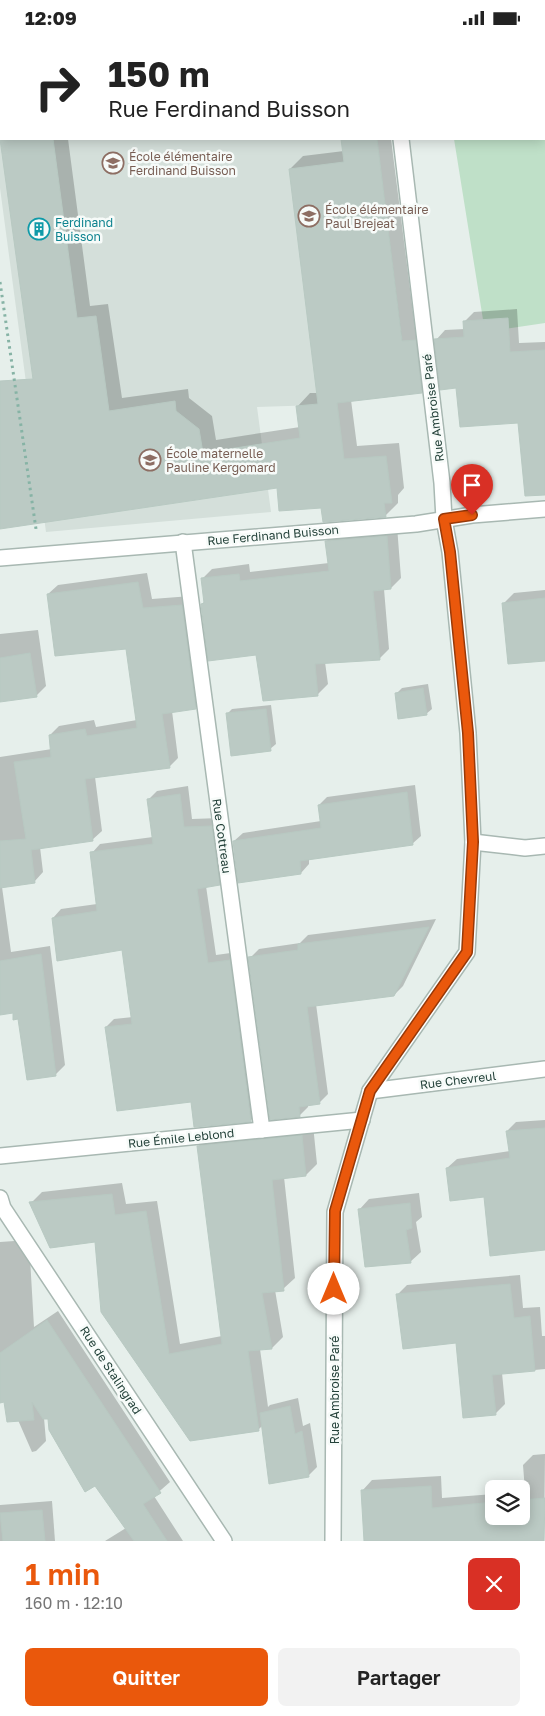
<!DOCTYPE html>
<html lang="fr">
<meta charset="utf-8">
<style>
body{margin:0;font-family:"Golos Text",sans-serif;background:#f2f2f2;color:#222;height:100vh;display:flex;flex-direction:column;font-size:19px;white-space:nowrap}
*{box-sizing:border-box;margin:0}
p{font-size:16px;color:#767676}
.icon{flex:none;width:28px;height:28px;fill:none;stroke:currentColor;stroke-width:2;stroke-linecap:round;stroke-linejoin:round}
.map{position:relative;height:1506px;overflow:hidden}
.sheet{display:flex;flex-direction:column;background:#fff;flex:1}
.sheet>*{flex:none}
.hud{position:absolute;left:0px;top:0px;width:545px;height:105px;box-shadow:0 2px 12px #0003;background:#fff;color:#222;overflow:hidden}
.buttons{position:absolute;left:485px;top:1445px;display:grid;gap:10px}
.buttons a{display:grid;place-items:center;width:45px;height:45px;border-radius:8px;background:#fff;box-shadow:0 2px 12px #0003;font-size:25px}
.pin{position:absolute;display:grid;place-items:center;width:42px;height:42px;color:#fff;margin:-51px -21px;border-radius:50% 50% 50% 0;rotate:-45deg;box-shadow:0 0 5px #0007}
.pin .icon{rotate:45deg}
.me{position:absolute;width:55px;margin:-28px;rotate:0deg;stroke-linejoin:round;filter:drop-shadow(0 0 4px #0008)}
.turn{display:flex;align-items:center;gap:18px;height:105px;padding:0 25px;font-size:22px}
.turn .icon{width:65px;height:65px;stroke-width:2.5}
.turn b{display:block;font-size:35px;line-height:42px}
.round{display:grid;place-items:center;flex:none;width:52px;height:52px;border-radius:8px;background:#f2f2f2}
.headline{display:flex;align-items:center;justify-content:space-between;height:85px;padding:0 25px}
h1{font-size:30px;font-weight:600;line-height:38px;color:#ea580c}
.button{display:flex;gap:10px;margin-top:auto;padding:10px 25px}
.button a{flex:1;height:58px;border-radius:8px;background:#ea580c;color:#fff;font-size:20px;font-weight:600;line-height:58px;text-align:center}
.button a+a{background:#f2f2f2;color:#222}
.status{display:flex;justify-content:space-between;align-items:center;height:35px;padding:0 25px;background:#fff;direction:ltr}
.status svg{height:14px;fill:currentColor}
.map>svg:first-child{display:block}
</style>
<div class="status"><b>12:09</b><svg viewBox="0 0 49 12"><path d="M0 12V9h3v3zM5 12V6h3v6zM10 12V3h3v9zM15 12V0h3v12zM26 1h20v11H26zM47 4h2v5h-2z"/></svg></div>
<div class="map">
<svg width="545" height="1506" viewBox="0 0 545 1506">
<rect width="100%" height="100%" fill="#e6efeb"/>
<!-- built -->
<g fill="#d4dfda">
<path d="M0,0L209,1H1V104H377L409,359L319,370L257,372L271,477L46,497L0,153Z"/>
<path d="M218,0H364V1H213Z"/>
</g>
<!-- green -->
<path fill="#bfe0c8" d="M438,0H545V288L485,297L454,104H544V1Z"/>
<!-- shadow -->
<g fill="#0003">
<path d="M0,0H227V1H1V104H68L90,271L108,269L122,363L188,354L189,363L212,381L216,405L300,392L297,372L310,358H318L290,134L303,121L344,116L342,104H391L415,293H428L434,343L421,356L351,365L357,411L399,408L404,453L398,460V468L385,481L322,471L278,452L0,493V440L47,433L0,95Z"/>
<rect x="330" y="0" width="48" height="1"/>
<path d="M517,274L519,308L545,307V414L519,386L457,352L436,305L445,295L465,294L464,287L474,277Z"/>
<path d="M397,491L401,543L391,553L384,554L389,614L379,624L325,627L328,649L317,660L257,618L202,569L205,566L202,544L212,534L249,529L250,537L329,528L327,506L337,496Z"/>
<path d="M147,538L152,564L191,561L205,664L195,673L172,676L178,723L169,732L95,742L102,796L92,805L40,812L43,837L34,847L2,852L11,917L50,911L65,1030L55,1040L14,977L0,979V722L52,714L50,700L59,691L94,685L96,692L137,685L127,613L48,559L58,550Z"/>
<path d="M545,555V624L504,568L514,558Z"/>
<path d="M38,595L46,651L36,661L0,666V599Z"/>
<path d="M428,649L432,674L426,679L397,658L402,653Z"/>
<path d="M271,670L276,709L270,714L227,679L232,674Z"/>
<path d="M415,750L421,801L412,809L309,824V829L301,838L234,806L243,798L321,786L319,770L327,762Z"/>
<path d="M188,751L192,784L220,783L228,840L219,849L206,851L216,920L238,917L259,1077L251,1085L196,1091L192,1066L106,992L114,984L133,982L124,914L53,883L61,874L97,869L92,818L100,809L153,802L149,764L157,756Z"/>
<path d="M436,884L403,951L394,960L316,969L328,1059L319,1068L308,1069V1072L299,1081L250,923L259,914L300,908L308,900Z"/>
<path d="M545,1085V1214L485,1160L447,1133L457,1124L510,1116L507,1096L516,1087Z"/>
<path d="M313,1090L317,1129L306,1140L284,1142L295,1243L283,1254L275,1255L283,1302L272,1313L260,1314L268,1372L270,1370L298,1363L303,1391L310,1388L317,1432L308,1441L262,1391L258,1395L191,1405L96,1206L31,1168L42,1157L122,1148L126,1169L157,1166L180,1309L222,1301L199,1111L210,1100Z"/>
<path d="M419,1158L422,1182L416,1187L421,1217L410,1227L359,1175L369,1164Z"/>
<path d="M29,1205L34,1292L58,1276L170,1447L154,1461L183,1506H105L126,1493L49,1382L44,1383L46,1406L36,1416L32,1417L18,1385L5,1366L0,1367V1207Z"/>
<path d="M520,1240L523,1273L540,1272L542,1301H545V1334L502,1338L505,1369L495,1379L457,1307L397,1260L407,1250Z"/>
<path d="M545,1419L544,1506H365L362,1456L372,1445L441,1441L442,1463L494,1459V1481H521V1456H525L523,1430L533,1420Z"/>
<path d="M52,1466L55,1506H0V1470Z"/>
</g>
<!-- building -->
<g fill="#bbcac4" stroke="#b8c9c2">
<path d="M0,104H53L77,283L96,281L109,376L175,366L176,376L199,394L203,418L300,403L296,371L318,369L289,134L344,127L341,104H377L402,306L416,305L422,358L337,368L344,424L386,421L392,468H384L386,482L323,487L321,473L279,476L277,453L0,494V346L33,344Z"/>
<path d="M508,283L510,317L545,315V460L525,461L518,388L460,392L456,353L440,355L434,304L464,302L463,286Z"/>
<path d="M387,501L391,554L373,556L380,625L315,629L318,661L263,666L256,620L208,626L201,569L204,568L201,543L239,539L240,546L329,536L325,506Z"/>
<path d="M138,547L143,573L182,570L196,674L162,679L170,733L85,744L93,806L31,815L35,848L0,853V806L26,804L14,727L51,722L49,700L85,694L87,701L137,693L126,614L55,621L47,559Z"/>
<path d="M545,563V626L508,629L502,568Z"/>
<path d="M30,618L37,662L0,667V623Z"/>
<path d="M423,653L427,680L398,684L395,658Z"/>
<path d="M266,674L271,716L231,721L226,678Z"/>
<path d="M407,757L413,810L300,826L301,839L238,848L233,806L321,793L318,770Z"/>
<path d="M180,759L184,792L212,791L220,850L197,854L208,928L230,925L251,1087L194,1092L191,1067L117,1076L105,992L132,989L122,915L57,926L52,883L97,876L90,817L153,809L147,764Z"/>
<path d="M429,892L394,961L307,972L320,1069L299,1072L300,1082L270,1085L248,922L298,915V909Z"/>
<path d="M41,919L56,1041L27,1045L18,984L13,985V978L0,980V926Z"/>
<path d="M545,1093V1215L490,1221L484,1162L450,1166L446,1133L510,1123L506,1096Z"/>
<path d="M302,1100L306,1141L272,1145L284,1256L262,1258L272,1314L248,1316L259,1396L190,1406L101,1277L95,1207L50,1213L29,1167L112,1159L115,1180L146,1176L169,1319L222,1309L197,1111Z"/>
<path d="M410,1168L412,1193L406,1195L411,1228L365,1232L358,1174Z"/>
<path d="M510,1249L514,1283L530,1281L535,1336L492,1340L496,1380L463,1383L456,1308L403,1314L396,1259Z"/>
<path d="M47,1285L161,1458L143,1469L167,1506H134L95,1451L85,1457L49,1395L48,1384H43L32,1367L34,1385L7,1387L4,1367L0,1368V1318Z"/>
<path d="M290,1371L295,1399L302,1396L309,1442L269,1449L260,1378Z"/>
<path d="M431,1451L432,1473L494,1467V1481H521V1465L545,1463L544,1506H364L361,1455Z"/>
<path d="M42,1475L45,1506H3L0,1478Z"/>
</g>
<g fill="none" stroke-linecap="round" stroke-linejoin="round">
<!-- service casing -->
<g stroke="#a8b8b2" stroke-width="18">
<g id="service">
<path d="M183,507L262,1095"/>
<path d="M370,1056L545,1034"/>
<path d="M0,1121L362,1085"/>
</g>
</g>
<!-- minor casing -->
<g stroke="#a8b8b2" stroke-width="18">
<g id="minor">
<path d="M388,0V1"/>
<path d="M0,523L416,489L472,480L545,474"/>
<path d="M473,807L525,813L545,811"/>
<path d="M0,1163L3,1173L224,1506"/>
<path d="M333,1506L335,1177L370,1056L467,917L473,807L468,698L450,517L444,484L442,448L401,104"/>
</g>
</g>
<!-- path -->
<path stroke="#86b3a5" stroke-width="3" stroke-dasharray="2.5 4" stroke-linecap="butt" d="M0,247L36,494"/>
<!-- service -->
<use href="#service" stroke="#fff" stroke-width="15"/>
<!-- minor -->
<use href="#minor" stroke="#fff" stroke-width="15"/>
</g>
<g fill="none" stroke-linecap="round" stroke-linejoin="round">
<!-- route casing -->
<g stroke="#983908" stroke-width="12">
<path id="route" d="M334,1254L335,1176L370,1056L467,917L473,807L468,698L450,517L444,484L472,480"/>
</g>
<!-- route -->
<use href="#route" stroke="#ea580c" stroke-width="9"/>
</g>
<!-- icons -->
<defs>
<g id="school-ring" transform="scale(1.125)"><circle r="9.5" fill="#f7fbf9" stroke="#8d6e63" stroke-width="1.5"/><path d="M0-5L7-2L0 1L-7-2ZM-4 1L0 2.5L4 1V4Q0 6-4 4Z" fill="#8d6e63"/></g>
<g id="building-ring" transform="scale(1.125)"><circle r="9.5" fill="#f7fbf9" stroke="#0f9aa8" stroke-width="1.5"/><path d="M-4-6H4V6H1V3H-1V6H-4ZM-2.5-4.3h1.7v1.8h-1.7ZM.8-4.3h1.7v1.8H.8ZM-2.5-1h1.7V.8h-1.7ZM.8-1h1.7V.8H.8Z" fill="#0f9aa8"/></g>
</defs>
<g fill-rule="evenodd">
<use href="#school-ring" x="113" y="128"/>
<use href="#school-ring" x="309" y="181"/>
<use href="#building-ring" x="39" y="194"/>
<use href="#school-ring" x="150" y="425"/>
</g>
<g text-anchor="middle" dominant-baseline="central" stroke-width="5" stroke-linejoin="round" paint-order="stroke">
<!-- education labels -->
<g font-size="12" fill="#785e54" stroke="#f7fbf9" text-anchor="start">
<text x="129" y="121">École élémentaire<tspan x="129" dy="14">Ferdinand Buisson</tspan></text>
<text x="325" y="174">École élémentaire<tspan x="325" dy="14">Paul Brejeat</tspan></text>
<text x="166" y="418">École maternelle<tspan x="166" dy="14">Pauline Kergomard</tspan></text>
</g>
<!-- culture labels -->
<g font-size="12" fill="#0d838f" stroke="#f7fbf9" text-anchor="start">
<text x="55" y="187">Ferdinand<tspan x="55" dy="14">Buisson</tspan></text>
</g>
<!-- street labels -->
<g font-size="12" fill="#24423a" stroke="#f7fbf9">
<text transform="translate(433 373) rotate(-97)">Rue Ambroise Paré</text>
<text transform="translate(273 500) rotate(-5)">Rue Ferdinand Buisson</text>
<text transform="translate(222 801) rotate(82)">Rue Cottreau</text>
<text transform="translate(458 1045) rotate(-7)">Rue Chevreul</text>
<text transform="translate(181 1103) rotate(-6)">Rue Émile Leblond</text>
<text transform="translate(111 1335) rotate(57)">Rue de Stalingrad</text>
<text transform="translate(334 1355) rotate(-90)">Rue Ambroise Paré</text>
</g>
</g>
</svg>
<div class="buttons">
<a><svg class="icon" aria-label="layers" viewBox="0 0 24 24"><path d="M12 4l9 5-9 5-9-5zM3 14l9 5 9-5"/></svg></a>
</div>
<div class="pin" style="left:472px;top:480px;background:#d93025"><svg class="icon" aria-label="arrive" viewBox="0 0 24 24"><path d="M6 21V4h12l-3 4 3 4H6"/></svg></div>
<svg class="me" style="left:334px;top:1254px" viewBox="-20 -20 40 40"><circle r="19" fill="#fff"/><path d="M0-13L10 11 0 6-10 11z" fill="#ea580c"/></svg>
<div class="hud">
<div class="turn"><svg class="icon" aria-label="right" viewBox="0 0 24 24"><path d="M7 20v-9h11M14 6l5 5-5 5"/></svg><div><b>150 m</b>Rue Ferdinand Buisson</div></div>
</div>
</div>
<section class="sheet">
<div class="headline"><div><h1>1 min</h1><p>160 m · 12:10</p></div><a class="round" style="background:#d93025;color:#fff"><svg class="icon" aria-label="close" viewBox="0 0 24 24"><path d="M6 6l12 12M18 6L6 18"/></svg></a></div>
<div class="button"><a>Quitter</a><a>Partager</a></div>
</section>
